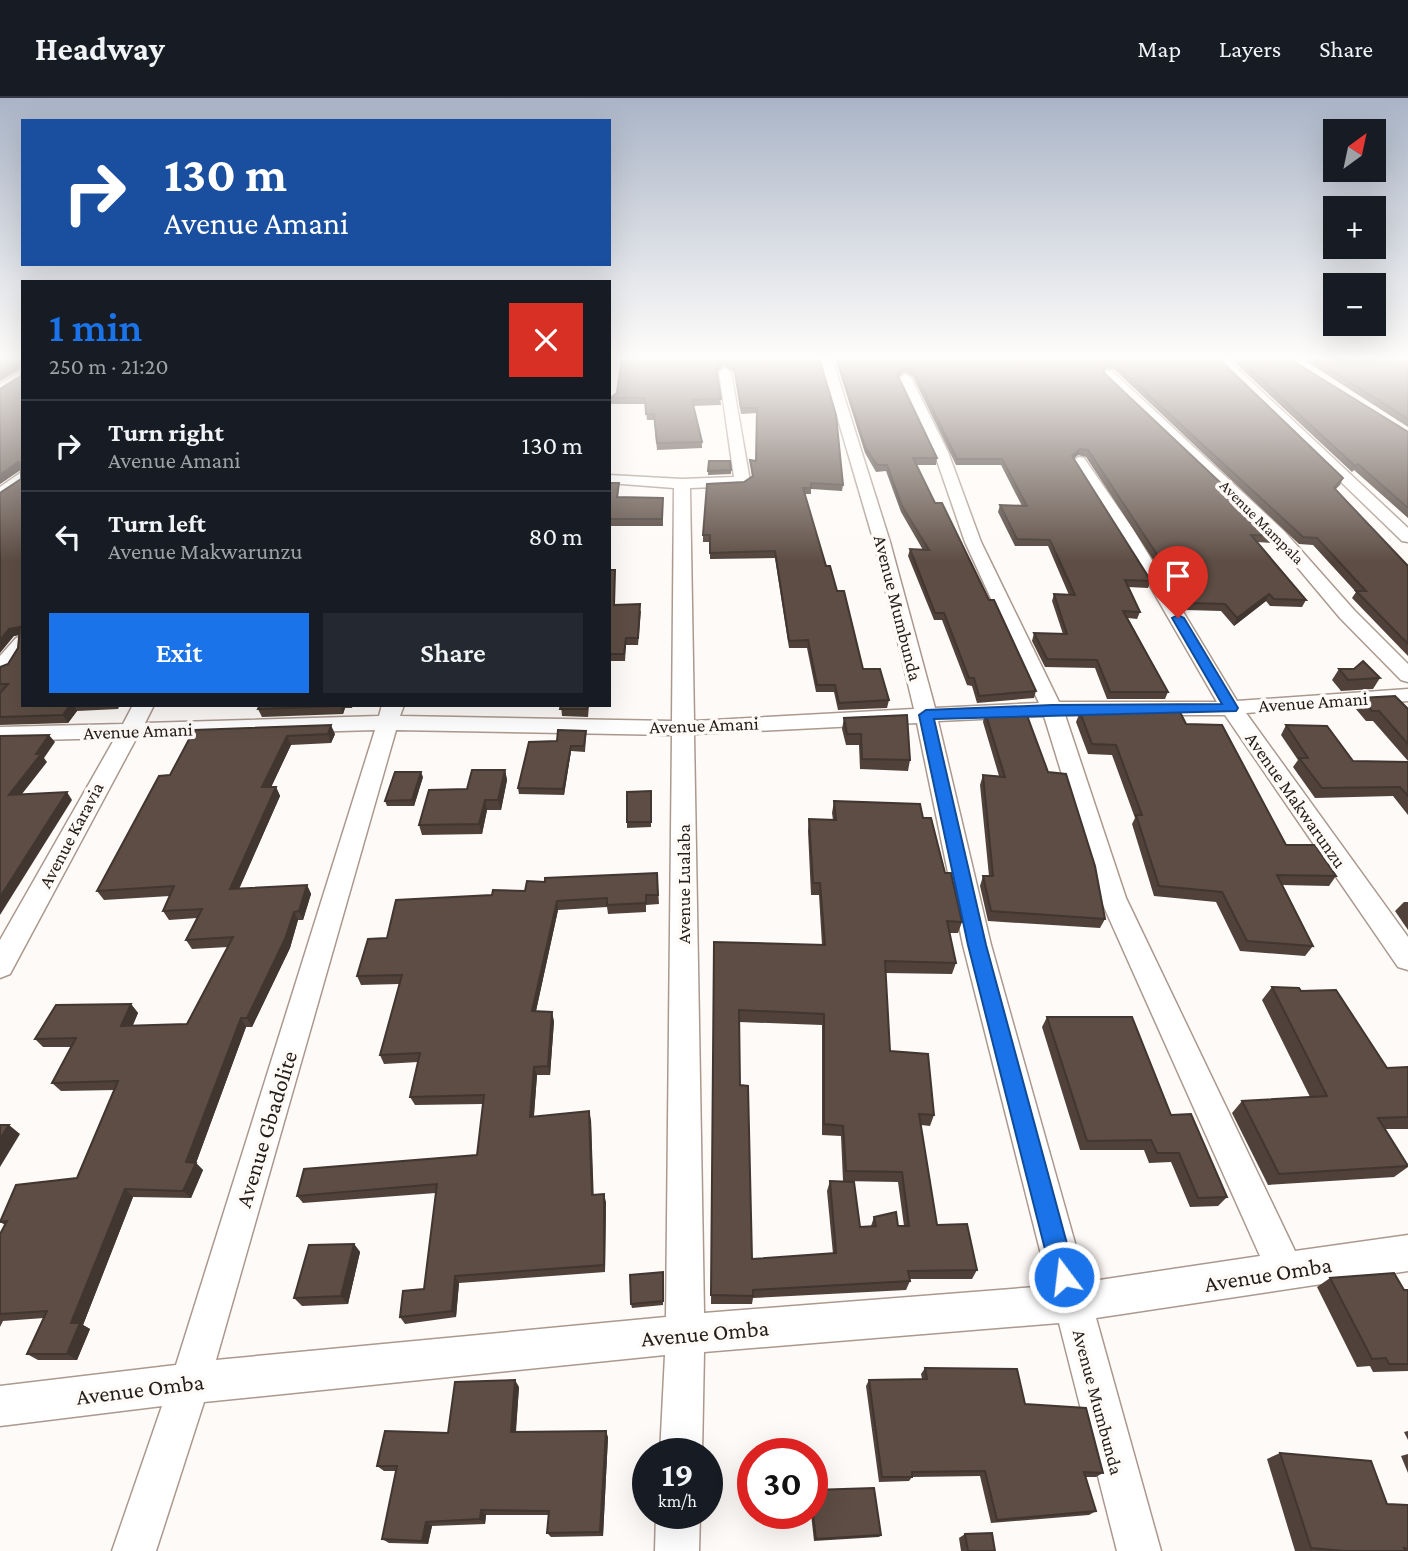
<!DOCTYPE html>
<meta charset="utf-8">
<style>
body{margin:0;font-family:"Crimson Pro",serif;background:#242831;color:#f1f3f6;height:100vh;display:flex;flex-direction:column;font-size:26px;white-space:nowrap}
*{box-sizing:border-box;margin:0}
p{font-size:23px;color:#9ea1a6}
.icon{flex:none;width:38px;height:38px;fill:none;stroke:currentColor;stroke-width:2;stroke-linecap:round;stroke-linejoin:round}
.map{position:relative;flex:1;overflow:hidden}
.sheet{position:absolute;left:21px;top:182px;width:590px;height:427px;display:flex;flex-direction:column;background:#171b24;border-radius:0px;box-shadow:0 7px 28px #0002}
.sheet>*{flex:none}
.guide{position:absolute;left:21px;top:21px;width:590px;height:147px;border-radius:0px;box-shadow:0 7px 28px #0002;background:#1a4fa0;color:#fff;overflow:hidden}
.needle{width:46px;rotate:33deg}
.buttons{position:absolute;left:1323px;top:21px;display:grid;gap:14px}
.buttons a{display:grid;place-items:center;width:63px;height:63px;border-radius:0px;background:#171b24;box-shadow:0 7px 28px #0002;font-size:35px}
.speed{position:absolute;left:632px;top:1340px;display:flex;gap:14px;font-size:35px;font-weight:700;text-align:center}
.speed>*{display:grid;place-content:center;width:91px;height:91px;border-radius:50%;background:#171b24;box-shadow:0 7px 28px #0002;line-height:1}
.speed small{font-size:18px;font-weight:400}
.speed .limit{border:10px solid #d22;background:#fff;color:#111}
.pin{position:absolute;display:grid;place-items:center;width:60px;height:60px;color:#fff;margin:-72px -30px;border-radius:50% 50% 50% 0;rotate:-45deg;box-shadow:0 0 7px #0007}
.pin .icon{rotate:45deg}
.me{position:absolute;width:77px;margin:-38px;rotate:345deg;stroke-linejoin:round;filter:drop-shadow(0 0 5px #0008)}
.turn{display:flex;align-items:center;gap:24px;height:147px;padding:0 28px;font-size:32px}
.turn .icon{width:91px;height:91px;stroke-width:2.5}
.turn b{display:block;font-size:49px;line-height:60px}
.round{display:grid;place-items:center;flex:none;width:74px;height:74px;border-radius:0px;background:#242831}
.headline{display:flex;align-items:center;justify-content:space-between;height:119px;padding:0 28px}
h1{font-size:42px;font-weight:600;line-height:52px;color:#1a73e8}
.cta{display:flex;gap:14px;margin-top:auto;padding:14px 28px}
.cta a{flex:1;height:80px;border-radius:0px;background:#1a73e8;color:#fff;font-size:28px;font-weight:600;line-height:80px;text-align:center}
.cta a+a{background:#242831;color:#f1f3f6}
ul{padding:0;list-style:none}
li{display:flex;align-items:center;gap:21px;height:91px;padding:0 28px;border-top:2px solid #363941}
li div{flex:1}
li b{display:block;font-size:26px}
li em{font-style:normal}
header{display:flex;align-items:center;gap:42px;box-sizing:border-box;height:98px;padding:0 35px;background:#171b24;border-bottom:2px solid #363941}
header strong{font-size:33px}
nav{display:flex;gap:38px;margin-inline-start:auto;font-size:24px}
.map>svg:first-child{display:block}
</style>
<header>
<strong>Headway</strong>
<nav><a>Map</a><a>Layers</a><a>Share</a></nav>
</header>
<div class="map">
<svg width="1408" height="1453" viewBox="0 0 1408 1453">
<rect width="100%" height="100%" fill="#fefaf7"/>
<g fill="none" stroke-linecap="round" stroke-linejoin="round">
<!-- minor casing -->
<g stroke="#ab998e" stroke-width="3">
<g id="minor">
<path d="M609,260H621L615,300L609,304Z"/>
<path d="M820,260H832L890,444L935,610L1039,605L965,444L934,354L899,280L905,276L911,280L948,354L981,444L1059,604H1217L1117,431L1072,363L1079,359L1084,360L1133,431L1237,603L1408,591V603L1246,615L1408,839V872L1398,869L1225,617H1065L1126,800L1295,1153L1408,1137V1173L1096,1220L1161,1453H1117L1059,1225L704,1254L702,1356H660L665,1257L204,1304L156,1453H112L162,1308L0,1328V1288L176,1267L375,632L137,639L10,876L0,880V842L115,640L0,643V629L123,626L133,607H154L145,625L379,618L382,607H404L400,618L672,623L674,390L609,385V377L682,381L734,379L719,274L725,270L731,274L750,383L742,388L690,390L694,623L914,611L874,444ZM1044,618L1100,800L1260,1158L1086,1184L991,847L938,623ZM917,625L963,847L1049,1188L704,1215L694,636ZM396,632L672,637L666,1219L216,1262Z"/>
<path d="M1213,260H1226L1408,430V444L1402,443Z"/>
<path d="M23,272V282L0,296V286Z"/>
<path d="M1104,273H1112L1284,433L1354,512L1408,566V584L1401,582L1340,520L1272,439L1104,279Z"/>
<path d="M23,373V385L0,402V389Z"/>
<path d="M23,538C23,555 18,572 0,577V558L16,540Z"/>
<path d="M656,1416H700L699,1453H655Z"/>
</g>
</g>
<!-- minor -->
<use href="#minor" fill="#fff" fill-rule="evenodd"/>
</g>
<!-- wall -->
<g fill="#50423a" fill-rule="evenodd">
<path d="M0,260H23V607H120L118,611L77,613L68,625L0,627V569L8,566L18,550L19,537L14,538L21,371L0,386L21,278L22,270L0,283Z"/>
<path d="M622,260H819L843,387L842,393L811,391V396H805L826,468L837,493L863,571L889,602L887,610L838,612L834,594H816L807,550H789L775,460L710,461V444H703V437L744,384L752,378L750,362L756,363L757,315L741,316L734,274L724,268L717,274L721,307L693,308L702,344V350L657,352L654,322H647L645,306H611L610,300L617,295Z"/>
<path d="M835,260H1218L1343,380L1340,387L1336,391L1408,468V558L1352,500L1356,494L1313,447L1299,446L1114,271H1104V275L1277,438L1274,445L1257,444L1306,502L1302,509L1270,508L1266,503L1234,528L1221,513L1186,512L1086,359L1078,357L1073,361L1151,483L1148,490L1128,489L1140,514L1137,521L1128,520L1168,594L1165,601H1107L1095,570L1045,569L1032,543L1034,535L1063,536L1052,503L1054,496L1069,497L1048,448H1015L998,414L1000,407L1022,408L1001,367H956L913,279L904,274L899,279L937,360L936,367H916L935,405L989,502L1036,593L1034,600L977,605L972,588L967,587L942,522H934L908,458L910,451L923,452L901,414L886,373L876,374L865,355Z"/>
<path d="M1230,260H1288L1408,334V420L1354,372L1352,374Z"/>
<path d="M1301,260H1408V329Z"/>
<path d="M709,363L731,372V376L708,377Z"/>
<path d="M609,385H619L618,399L663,400V428H609Z"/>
<path d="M609,472L615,479L614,507L641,513L638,547H626L625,563H609Z"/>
<path d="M1339,571L1380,580L1373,591L1341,593L1332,582Z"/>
<path d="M1361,600L1408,611V663L1373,623H1366L1355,610Z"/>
<path d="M260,607H353L352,610H345L343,616L262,619L258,611Z"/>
<path d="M561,607H589L588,619L562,618Z"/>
<path d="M1119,610L1186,626L1286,747L1336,778L1329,788L1282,787L1313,848L1305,858L1240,853L1216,804L1154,798L1132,726L1135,720L1112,657L1088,656L1076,624L1080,614L1116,616Z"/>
<path d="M985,614L1048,674L1105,821L1100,830L988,823L980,788L983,778H989L980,687L983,677L999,678L983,624Z"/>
<path d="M844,620L910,662L908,673L860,671L859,647H846L842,631Z"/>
<path d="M1286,627L1353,663L1408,664V717L1393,698L1315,700L1293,669L1298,662L1281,637Z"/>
<path d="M194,632L335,636L331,645L291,647L271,689H276L280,698L239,791L307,787L311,796L303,822H298L290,850L252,929H246L196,1065L203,1072L191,1100L133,1099L83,1227L90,1231L77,1262H38L27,1256L44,1220L3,1223L0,1229V1136L5,1127L0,1124L77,1080L115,992L61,993L52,985L71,949H43L35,941L131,906L138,915L132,928L187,926L228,849L192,851L186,842L197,820L169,822L163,813L170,798L104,802L97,793L170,677Z"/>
<path d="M586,638L585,654L571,653L564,697L519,696L518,690L557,643Z"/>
<path d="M505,672L507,682L501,712H487L482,736L422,737L419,727L467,691Z"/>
<path d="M423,679L414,708H387L385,703Z"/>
<path d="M651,693V729L627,730V724Z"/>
<path d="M834,703L923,720L945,775L962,824L958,835H949L956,865L952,876L885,875L890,953L934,1017L930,1028L921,1027L937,1127L977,1172L972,1181H910V1183L906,1192L753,1200L752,1206H711L714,844L822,847L819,797H811L808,733L809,721L833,722L832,715ZM739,924L822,927V1037L841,1038L843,1083L898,1084L904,1128H898L874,1119L871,1128L860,1129L830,1083L827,1093L833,1156L752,1161L740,987Z"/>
<path d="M657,775L659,806L646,807V814L608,816L607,809L558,812L536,913L554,923L550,977H537L534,1018L591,1022L593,1097L606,1104L605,1174L459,1185L456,1219L405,1226L400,1219L424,1191L436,1095L303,1105L297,1098L477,1057L483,1006L415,1007L410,999L418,964L384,966L380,957L399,886L361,887L357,878L387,840L492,797L525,793L545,784Z"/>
<path d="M1404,804H1408V832L1395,813Z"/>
<path d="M1272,889L1301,893L1387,970L1408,969V1031H1385L1408,1069L1394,1079L1268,1087L1232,1015L1242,1003L1310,999L1262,902Z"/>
<path d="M1047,919L1171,1017L1227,1099L1218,1108L1190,1109L1171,1064L1149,1065L1144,1052H1080L1042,929Z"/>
<path d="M354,1146L360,1154L348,1206L302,1208L294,1200Z"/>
<path d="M663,1174V1207L632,1210L631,1206Z"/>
<path d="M1330,1180L1408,1192V1273L1373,1274L1370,1268L1357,1269L1317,1189Z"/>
<path d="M925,1270L1025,1306L1103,1375L1096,1379H1085L1096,1413L1089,1417L991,1425L980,1378L912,1379L909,1383L879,1384L866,1288L869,1282L922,1281L921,1276Z"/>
<path d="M519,1289L516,1334L608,1339L603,1438L551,1439L547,1435L549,1417H486L485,1426L432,1428L428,1446L389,1445L382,1441L396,1373H384L377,1368L448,1335Z"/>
<path d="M1408,1333V1342L1404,1334Z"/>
<path d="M1280,1355L1387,1406L1408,1407V1453H1295L1267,1361Z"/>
<path d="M1408,1356V1375L1401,1358Z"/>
<path d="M812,1392L881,1437L879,1439L814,1443L811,1416Z"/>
<path d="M965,1436L995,1453H961L959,1440Z"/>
</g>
<!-- shaded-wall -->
<g fill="#413630">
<path d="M724,262V268L716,274V269Z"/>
<path d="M19,264L22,270L0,283V275Z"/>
<path d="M904,268V274L897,281V276Z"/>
<path d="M1080,351L1078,357L1070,364L1072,358Z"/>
<path d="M18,364L22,371L0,386V377Z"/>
<path d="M1269,496L1266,503L1234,528L1237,520Z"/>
<path d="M20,529L23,536L14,538L0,555V542L9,531Z"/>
<path d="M70,607H73L77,613L68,625L63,617Z"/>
<path d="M340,607H344L345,610L343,616Z"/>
<path d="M331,627L335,636L331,645L328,636Z"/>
<path d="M49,637L55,644L44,660L47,664L15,705L9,697Z"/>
<path d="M287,638L291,647L267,698L262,689Z"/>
<path d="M571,648V653L564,697L563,691Z"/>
<path d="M505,672L507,682L501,712L498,702Z"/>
<path d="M421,674L423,679L414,708L412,702Z"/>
<path d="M276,689L280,698L235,800L230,791Z"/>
<path d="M67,694L72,702L0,817V799Z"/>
<path d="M485,702L487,712L482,736L479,726Z"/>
<path d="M307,787L311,796L303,822L299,813Z"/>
<path d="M557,803L558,812L534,922L532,913Z"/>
<path d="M294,814L298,822L290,850L252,929L247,920Z"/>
<path d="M131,906L138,915L129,937L121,928Z"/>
<path d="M552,914L554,923L550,977L548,968Z"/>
<path d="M241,920L246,929L196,1065L203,1072L191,1100L183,1093L186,1064Z"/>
<path d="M534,969L537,977L533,1027L530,1019Z"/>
<path d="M589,1013L591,1022L594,1105L592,1097Z"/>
<path d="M9,1027L20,1036L0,1069V1041Z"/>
<path d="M125,1091L133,1099L83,1227L90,1231L77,1262L67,1256L71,1225Z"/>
<path d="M604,1096L606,1104L605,1174L604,1167Z"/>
<path d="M354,1146L360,1154L348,1206L341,1198Z"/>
<path d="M455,1178L459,1185L456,1219L452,1213Z"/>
<path d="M515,1282L519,1289L515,1340L511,1334Z"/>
<path d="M606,1333L608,1339L603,1438L600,1434Z"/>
<path d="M481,1412L486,1417L485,1426L480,1421Z"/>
<path d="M426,1424L432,1428L428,1446L422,1443Z"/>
</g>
<!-- building -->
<g fill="#5d4d44" stroke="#413630" stroke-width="2" fill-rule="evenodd">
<path d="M0,260H23V607H70L63,617L0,619V595L8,586H0V569L8,566L18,550L20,529L9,531L0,542V395L21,381V365L18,364L0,377V291L21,278L22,265L19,264L0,275Z"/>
<path d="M622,260H819L836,317L843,387L811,385V390H803L826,468H830L837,493H844L863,571H880L889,602L839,605L835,587H817L808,542L789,543L775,453L710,455V437H703L707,386L744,384L753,378L750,362L756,363L757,310H741L734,268L724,262L716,269L721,301L692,302L702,344L657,345L654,316H646L645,300H610L617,295Z"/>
<path d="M837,260H1218L1343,380L1334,390L1408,468V546L1356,493H1366L1317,440L1303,439L1115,266H1104V275L1277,438L1251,437L1306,502L1274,501L1269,496L1237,520L1225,506L1189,505L1088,352L1080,351L1072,358L1151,483L1125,482L1140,514L1123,513L1168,594H1110L1097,562L1047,561L1034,535L1067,536L1054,496L1075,497L1050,442L1017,441L1000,407L1027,408L1002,361H957L914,273L904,268L897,276L937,360H913L935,405H942L989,502H994L1036,593L979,598L974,580H969L944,515H935L910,451L929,452L902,408L887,367H877L865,349Z"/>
<path d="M1238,260H1288L1408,334V410L1358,366L1355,368Z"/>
<path d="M1312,260H1408V321Z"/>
<path d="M709,363H730L731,372L708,373Z"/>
<path d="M609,385H619L617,399L663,400L662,421H609Z"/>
<path d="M609,472H615L614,507L640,506L638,540H626L624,556H609Z"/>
<path d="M1363,563L1380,580L1348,582L1339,571H1354Z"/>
<path d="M1395,598L1408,611V646L1379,613H1372L1361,600Z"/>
<path d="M260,607H340V608L258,611Z"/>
<path d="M561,607H588L587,611H560Z"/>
<path d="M1119,610H1178L1186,626L1222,627L1286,747H1315L1336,778L1277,777L1313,848L1247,843L1222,794L1159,788L1136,717H1142L1116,647L1092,646L1080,614L1121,616Z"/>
<path d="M1025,612L1048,674L1066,676L1095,768L1105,821L991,813L983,778H993L983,677L1005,679L985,614Z"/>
<path d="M907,617L910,662L862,661L861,636H847L844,620Z"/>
<path d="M331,627L328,636L287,638L262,689H276L230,791L307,787L299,813L294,814L285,841L247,920H241L186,1064L196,1065L183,1093L125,1091L71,1225H80L67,1256H27L47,1213L0,1216V1136L7,1123L0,1124L16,1087L77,1080L118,983L52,985L76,940L35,941L56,907L131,906L121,928L187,926L233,839L186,842L202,811L163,813L174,788L97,793L159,678L170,677L194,632Z"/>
<path d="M1286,627L1327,628L1353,663L1408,664V698L1400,689L1322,690L1299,660H1308Z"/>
<path d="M558,632L586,633L584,648H571L563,691L518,690L529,644L557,643Z"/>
<path d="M49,637L36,656H41L9,697L67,694L0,799V638Z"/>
<path d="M472,672H505L498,702H485L479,726L419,727L429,692L467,691Z"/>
<path d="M395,674H421L412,702L385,703Z"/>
<path d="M651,693V724H627V694Z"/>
<path d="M834,703L920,706L923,720H931L945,775H951L962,824L947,823L956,865L885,863L890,953L928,956L934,1017L919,1016L937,1127L967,1126L977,1172L908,1173L910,1183L753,1192V1198L711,1197L714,844L825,847L820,785H813L809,721L836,722ZM739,912L824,916V1026L843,1028L846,1073L902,1074L909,1128H898L896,1114L874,1119L876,1128L860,1129L854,1084L830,1083L836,1155L752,1161L748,988L740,987Z"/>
<path d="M657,775L658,797H646V805L607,807V800L557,803L532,913L552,914L548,968L534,969L530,1019L589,1013L592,1097L604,1096V1167L455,1178L452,1213L400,1219L403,1193L424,1191L437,1086L297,1098L304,1071L477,1057L484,997L410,999L420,955L380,957L402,877L357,878L368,841L387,840L396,802L492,797L493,792L525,793L527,783L545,784V780Z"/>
<path d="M1272,889L1299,890L1301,893L1336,892L1387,970L1408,969V1019L1378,1020L1408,1068L1279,1076L1242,1003L1327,998Z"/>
<path d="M1047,919H1132L1171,1017L1191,1016L1227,1099L1198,1100L1179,1055H1157L1151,1042L1087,1043Z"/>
<path d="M0,1027H9L0,1041Z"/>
<path d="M354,1146L341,1198L294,1200L309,1147Z"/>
<path d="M663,1174V1203L631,1206L630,1177Z"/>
<path d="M1394,1175L1404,1192H1408V1266H1389L1386,1260L1372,1261L1330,1180Z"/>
<path d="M925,1270L1017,1271L1025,1306L1086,1310L1103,1375L1084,1374L1096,1413L997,1422L985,1373L912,1374V1379H882L869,1282L927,1281Z"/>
<path d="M515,1282L511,1334L606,1333L600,1434L547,1435L549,1413L481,1412L480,1421L426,1424L422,1443L382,1441L397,1368H377L385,1333L448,1335L455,1284Z"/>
<path d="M1280,1355L1371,1363L1387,1406L1408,1407V1451L1404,1450L1405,1453H1344L1311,1450Z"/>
<path d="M874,1390L881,1437L816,1441L812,1409V1392Z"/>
<path d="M992,1435L995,1453H968L965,1436Z"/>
</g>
<!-- sky -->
<linearGradient id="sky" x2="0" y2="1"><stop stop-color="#a9b4c6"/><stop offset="0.56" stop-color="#fffdfb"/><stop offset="1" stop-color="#fffdfb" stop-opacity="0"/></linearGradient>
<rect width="1408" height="464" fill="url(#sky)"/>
<!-- route -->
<path fill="#1a73e8" stroke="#114b97" stroke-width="2" d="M1178,517L1184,520L1238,610L1236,613L934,621L986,847L1076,1179L1072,1187L1064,1191L1055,1187L1052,1179L968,847L919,617L926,612L1052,607L1222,606L1172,520Z"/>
<g text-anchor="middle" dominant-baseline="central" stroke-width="7" stroke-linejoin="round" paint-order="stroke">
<!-- far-street labels -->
<g font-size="16" fill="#241d19" stroke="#fefaf7">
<text transform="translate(1262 424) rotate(45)">Avenue Mampala</text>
</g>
<!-- street labels -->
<g font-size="19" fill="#241d19" stroke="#fefaf7">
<text transform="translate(898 510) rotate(76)">Avenue Mumbunda</text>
<text transform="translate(1313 604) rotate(-4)">Avenue Amani</text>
<text transform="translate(704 627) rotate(-2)">Avenue Amani</text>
<text transform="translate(138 633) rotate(-2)">Avenue Amani</text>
<text transform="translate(1296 702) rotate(55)">Avenue Makwarunzu</text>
<text transform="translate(71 737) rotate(-62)">Avenue Karavia</text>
<text transform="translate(683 786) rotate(-90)">Avenue Lualaba</text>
<text transform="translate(1098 1304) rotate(75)">Avenue Mumbunda</text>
</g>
<!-- near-street labels -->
<g font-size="23" fill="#241d19" stroke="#fefaf7">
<text transform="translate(266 1031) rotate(-73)">Avenue Gbadolite</text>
<text transform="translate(1268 1176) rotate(-9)">Avenue Omba</text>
<text transform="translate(705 1235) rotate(-5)">Avenue Omba</text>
<text transform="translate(140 1291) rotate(-7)">Avenue Omba</text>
</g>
</g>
</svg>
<div class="buttons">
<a><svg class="needle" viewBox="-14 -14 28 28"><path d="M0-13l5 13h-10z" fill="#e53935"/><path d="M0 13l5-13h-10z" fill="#9ea1a6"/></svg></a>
<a>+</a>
<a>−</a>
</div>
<div class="speed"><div>19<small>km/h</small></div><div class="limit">30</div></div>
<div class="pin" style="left:1178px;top:520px;background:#d93025"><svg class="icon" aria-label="arrive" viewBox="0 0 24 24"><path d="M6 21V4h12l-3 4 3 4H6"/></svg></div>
<svg class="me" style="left:1064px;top:1179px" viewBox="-20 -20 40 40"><circle r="17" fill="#1a73e8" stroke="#fff" stroke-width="3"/><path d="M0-11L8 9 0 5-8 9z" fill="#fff"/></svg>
<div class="guide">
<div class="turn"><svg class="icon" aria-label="right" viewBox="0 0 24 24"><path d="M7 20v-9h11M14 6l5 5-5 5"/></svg><div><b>130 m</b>Avenue Amani</div></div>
</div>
<section class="sheet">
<div class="headline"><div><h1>1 min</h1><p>250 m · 21:20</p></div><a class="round" style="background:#d93025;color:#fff"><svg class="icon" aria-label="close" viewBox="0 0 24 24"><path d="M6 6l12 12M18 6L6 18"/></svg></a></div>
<ul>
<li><svg class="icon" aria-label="right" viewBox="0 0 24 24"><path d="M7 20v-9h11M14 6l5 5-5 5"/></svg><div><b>Turn right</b><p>Avenue Amani</p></div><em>130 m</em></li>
<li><svg class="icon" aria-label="left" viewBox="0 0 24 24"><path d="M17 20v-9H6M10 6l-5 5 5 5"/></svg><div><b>Turn left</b><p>Avenue Makwarunzu</p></div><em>80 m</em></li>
</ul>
<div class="cta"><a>Exit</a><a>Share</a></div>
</section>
</div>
